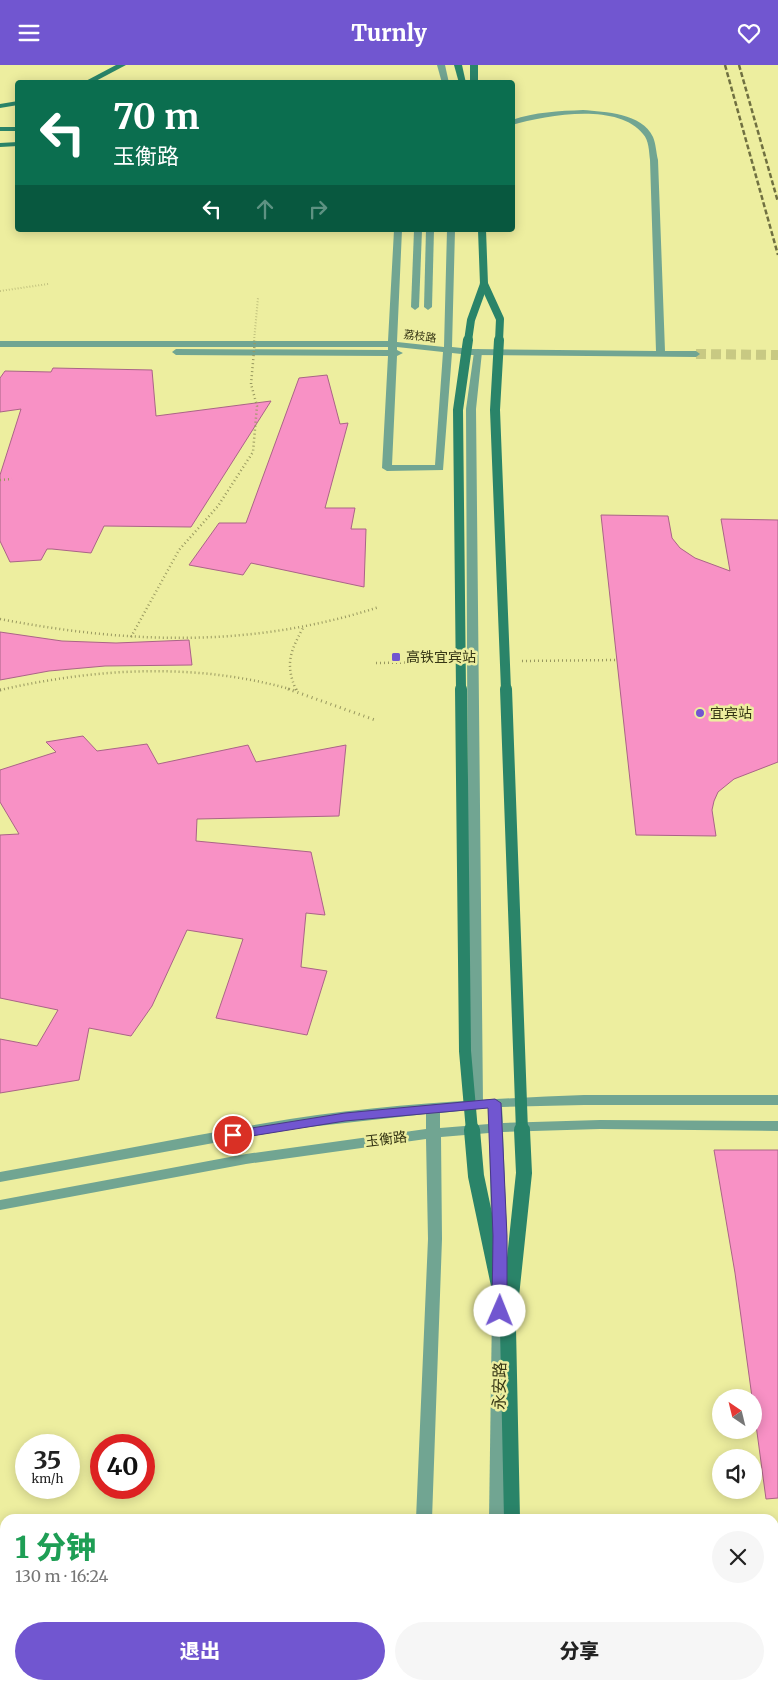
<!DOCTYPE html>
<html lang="zh">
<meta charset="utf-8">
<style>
body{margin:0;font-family:Merriweather,"Noto Sans SC",serif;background:#f6f6f6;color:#222;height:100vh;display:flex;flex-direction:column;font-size:19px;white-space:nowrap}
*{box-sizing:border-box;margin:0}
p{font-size:16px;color:#767676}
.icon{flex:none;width:28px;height:28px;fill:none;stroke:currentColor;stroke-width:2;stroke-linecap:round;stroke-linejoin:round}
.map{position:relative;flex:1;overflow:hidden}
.sheet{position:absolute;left:0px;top:1449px;width:779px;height:176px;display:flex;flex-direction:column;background:#fff;border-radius:15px 15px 0 0;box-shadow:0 2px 12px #0003}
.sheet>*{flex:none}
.guide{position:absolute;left:15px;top:15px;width:500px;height:152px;border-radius:5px;box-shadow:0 2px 12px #0003;background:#0b6e4f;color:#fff;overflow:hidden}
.needle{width:32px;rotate:325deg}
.fabs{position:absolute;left:712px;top:1324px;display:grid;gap:10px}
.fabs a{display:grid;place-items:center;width:50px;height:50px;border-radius:50%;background:#fff;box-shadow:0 2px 12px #0003;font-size:25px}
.speed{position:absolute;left:15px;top:1369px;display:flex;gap:10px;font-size:25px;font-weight:700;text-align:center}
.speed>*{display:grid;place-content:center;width:65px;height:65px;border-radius:50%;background:#fff;box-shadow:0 2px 12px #0003;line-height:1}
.speed small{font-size:12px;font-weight:400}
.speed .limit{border:8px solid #d22;background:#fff;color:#111}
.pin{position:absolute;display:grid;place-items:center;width:42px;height:42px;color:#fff;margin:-21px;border:2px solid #fff;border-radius:50%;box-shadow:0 1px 5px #0007}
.me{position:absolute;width:55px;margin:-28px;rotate:1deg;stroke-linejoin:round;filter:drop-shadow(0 0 4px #0008)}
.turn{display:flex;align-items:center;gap:18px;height:105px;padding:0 15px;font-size:22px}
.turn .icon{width:65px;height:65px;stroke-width:2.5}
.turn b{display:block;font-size:35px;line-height:42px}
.lanes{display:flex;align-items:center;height:48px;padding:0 15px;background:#0003;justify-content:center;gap:25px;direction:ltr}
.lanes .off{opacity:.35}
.round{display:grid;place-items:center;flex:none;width:52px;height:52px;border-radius:26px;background:#f6f6f6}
.headline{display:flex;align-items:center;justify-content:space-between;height:85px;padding:0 15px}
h1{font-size:30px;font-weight:800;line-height:38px;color:#1e9e55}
.button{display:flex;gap:10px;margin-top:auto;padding:10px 15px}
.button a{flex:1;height:58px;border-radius:30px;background:#7156d0;color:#fff;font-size:20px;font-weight:800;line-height:58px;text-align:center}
.button a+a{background:#f6f6f6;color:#222}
header{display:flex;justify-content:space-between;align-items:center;height:65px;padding:0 15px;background:#7156d0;color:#fff;font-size:22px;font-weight:800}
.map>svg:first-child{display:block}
</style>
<header><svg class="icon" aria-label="menu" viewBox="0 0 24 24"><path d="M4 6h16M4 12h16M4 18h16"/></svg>Turnly<svg class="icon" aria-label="heart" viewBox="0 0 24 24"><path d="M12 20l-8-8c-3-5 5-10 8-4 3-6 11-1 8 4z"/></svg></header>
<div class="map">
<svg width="778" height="1624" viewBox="0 0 778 1624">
<rect width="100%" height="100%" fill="#edee9f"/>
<!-- building -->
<g fill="#f891c5" stroke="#aa6487">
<path d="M53,303L152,305L156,351L271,336L191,462L104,461L91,488L52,484H47L41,495L10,497L0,476V410L21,344L0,347V313L5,306L51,307Z"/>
<path d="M327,310L340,359L348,358L325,443H355L351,464H366L364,522L251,498L243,510L189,500L219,458H246L299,313Z"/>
<path d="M601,450L668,451L672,473L680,483L695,493L730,506L721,454L778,455V697L734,714L718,727L714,736L712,745L716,771L636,770Z"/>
<path d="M0,567L62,576L116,578L189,575L192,600L105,601L49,606L0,615Z"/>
<path d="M83,671L97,686L147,679L158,699L248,680L256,697L346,680L339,751L197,754L196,776L311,787L325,850L306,848L301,902L327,906L307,970L216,953L243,874L187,865L152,941L131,971L89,963L79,1015L0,1028V974L37,981L58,945L0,933V770L19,769L0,737V705L56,687L46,677Z"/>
<path d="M714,1085H778V1433L766,1434L754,1345V1332H752L735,1208Z"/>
</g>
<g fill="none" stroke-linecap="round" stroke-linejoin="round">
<!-- tertiary-tunnel -->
<path stroke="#c8c983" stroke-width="10" stroke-dasharray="10 5" stroke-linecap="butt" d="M696,289L778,290"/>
<!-- path-far2 -->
<path stroke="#98985f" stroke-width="2" stroke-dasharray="0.5 2.5" stroke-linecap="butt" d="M0,226L48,219"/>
<!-- path-far1 -->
<g stroke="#98985f" stroke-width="2.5" stroke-dasharray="1 3" stroke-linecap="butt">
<path d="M0,415L12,414"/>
<path d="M0,554C130,579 252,583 379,542"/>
<path d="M131,572L179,485L218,441L253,387L257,341L251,319"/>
<path d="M522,596L617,595"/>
<path d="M376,598L443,597"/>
<path d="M0,625C97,603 196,597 293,625"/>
<path d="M296,625C285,599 290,587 303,563"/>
</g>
<!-- path -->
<g stroke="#98985f" stroke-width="3" stroke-dasharray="1 4" stroke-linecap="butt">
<path d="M288,624L375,655"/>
<path d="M296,624L297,627"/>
<path d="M0,625L5,624"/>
</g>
<!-- service -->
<g fill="#71a592" fill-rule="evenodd">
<path d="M414,165H422L419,242L415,245L411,242Z"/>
<path d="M426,165H434L432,242L428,245L424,242Z"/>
</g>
<!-- pedestrian -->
<path fill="#71a592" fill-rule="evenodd" d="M478,284L482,287L476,344L483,1039L481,1042H471L469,1039L466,344L474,287Z"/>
<!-- tertiary -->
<g fill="#71a592" fill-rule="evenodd">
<path d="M437,0H445L449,18H442Z"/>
<path d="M583,45C605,47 642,48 653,72C656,79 656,87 658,95L665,286H696L700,289L696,292L471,290L452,288L443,405L387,406L382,403L388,291L176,290L172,287L176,284L388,285V282H0V276H388L394,165H402L397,277L444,282L447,165H455L452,282L471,284L656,286L650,95C649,87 649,75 643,69C618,37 546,50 512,60V55C535,47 559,46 583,45ZM397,282L443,287L435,400H392L397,291L403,288L397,285Z"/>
<path d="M584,1030H778V1040H584L502,1042L503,1058L600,1055L778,1056V1066L600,1064L503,1067L508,1201L505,1205L500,1206L495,1205L492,1201L489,1068L441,1072L442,1174L432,1454H416L428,1174L426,1074L246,1099L0,1145V1135L246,1089L426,1064V1049L291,1064L0,1117V1107C97,1090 193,1070 290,1054C387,1039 486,1034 584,1030ZM488,1043L489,1059L440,1063V1048Z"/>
<path d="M500,1240L505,1242L508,1246L505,1454H489L492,1246L495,1242Z"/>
<rect x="408" y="1620" width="18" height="4"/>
<rect x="487" y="1620" width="18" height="4"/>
</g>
<!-- secondary -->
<g fill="#2a8469" fill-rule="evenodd">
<path d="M116,0H126L92,18H82Z"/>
<path d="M454,0H462L466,18H459Z"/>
<rect x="470" y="0" width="8" height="18"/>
<path d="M18,36V40L0,43V39Z"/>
<rect x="0" y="62" width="18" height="4"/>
<path d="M18,77V81L0,82V78Z"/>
<rect x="507" y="1620" width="18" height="4"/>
</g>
<!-- rail -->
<g stroke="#707041" stroke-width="2.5" stroke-dasharray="5 2.5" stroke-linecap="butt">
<path d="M725,0L778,190"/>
<path d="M739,0L778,137"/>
</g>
<!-- path-bridge-far1 -->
<path stroke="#98985f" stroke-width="2" stroke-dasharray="0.5 2.5" stroke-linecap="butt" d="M254,276L258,233"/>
<!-- path-bridge -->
<path stroke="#98985f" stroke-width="2.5" stroke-dasharray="1 3" stroke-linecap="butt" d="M251,319L255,275"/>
<!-- secondary-bridge-far3 -->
<g stroke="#2a8469" stroke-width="8">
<path d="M484,219L500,254L499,276"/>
<path d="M468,276L471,255L484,219L482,165"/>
</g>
<!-- secondary-bridge-far2 -->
<g stroke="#2a8469" stroke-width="10">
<path d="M499,275L495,345L506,625"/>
<path d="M461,625L458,345L468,275"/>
</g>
<!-- secondary-bridge-far1 -->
<g stroke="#2a8469" stroke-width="12">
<path d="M461,624L465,986L472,1066"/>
<path d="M506,624L522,1066"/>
</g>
<!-- secondary-bridge -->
<g stroke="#2a8469" stroke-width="16">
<path d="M472,1065L476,1111L508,1263L512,1454"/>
<path d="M509,1250L524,1108L522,1065"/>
</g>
</g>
<!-- route -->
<path fill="#7156d0" stroke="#493887" d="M495,1034L501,1038L507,1171V1246L504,1250H495L492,1246L493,1171L488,1043L345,1056L233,1074L227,1070L233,1066L345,1048Z"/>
<!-- markers -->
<g fill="#7156d0" stroke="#edee9f" stroke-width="2">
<rect x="391" y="587" width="10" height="10" rx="2.5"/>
<circle cx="700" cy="648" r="5"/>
</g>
<g text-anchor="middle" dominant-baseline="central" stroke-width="5" stroke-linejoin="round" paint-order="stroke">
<!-- far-street labels -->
<g font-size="11" fill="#363615" stroke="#edee9f">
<text transform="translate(420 271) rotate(7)">荔枝路</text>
</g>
<!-- poi labels -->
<g font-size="14" fill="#363615" stroke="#edee9f" text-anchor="start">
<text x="406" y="592">高铁宜宾站</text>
<text x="710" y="648">宜宾站</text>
</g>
<!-- street labels -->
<g font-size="14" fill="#363615" stroke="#edee9f">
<text transform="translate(386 1074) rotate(-7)">玉衡路</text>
</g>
<!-- near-street labels -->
<g font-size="16" fill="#363615" stroke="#edee9f">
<text transform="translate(499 1321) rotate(-89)">永安路</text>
</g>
</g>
</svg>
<div class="fabs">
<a><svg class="needle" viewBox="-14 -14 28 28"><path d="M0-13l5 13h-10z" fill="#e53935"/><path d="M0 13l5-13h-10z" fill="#767676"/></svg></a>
<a><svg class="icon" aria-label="sound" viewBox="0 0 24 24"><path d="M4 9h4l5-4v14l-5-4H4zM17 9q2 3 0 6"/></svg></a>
</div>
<div class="speed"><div>35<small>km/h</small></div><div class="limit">40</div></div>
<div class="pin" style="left:233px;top:1070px;background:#d93025"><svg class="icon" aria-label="arrive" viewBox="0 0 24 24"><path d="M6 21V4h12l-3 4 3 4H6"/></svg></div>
<svg class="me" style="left:500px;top:1246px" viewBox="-20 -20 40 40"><circle r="19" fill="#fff"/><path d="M0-13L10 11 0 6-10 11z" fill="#7156d0"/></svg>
<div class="guide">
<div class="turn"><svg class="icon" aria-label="left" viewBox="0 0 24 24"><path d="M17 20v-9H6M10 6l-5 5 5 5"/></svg><div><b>70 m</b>玉衡路</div></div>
<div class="lanes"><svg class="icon" aria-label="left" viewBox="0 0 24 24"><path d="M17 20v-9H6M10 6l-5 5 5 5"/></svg><svg class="icon off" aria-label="ahead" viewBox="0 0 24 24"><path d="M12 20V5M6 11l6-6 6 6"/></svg><svg class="icon off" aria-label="right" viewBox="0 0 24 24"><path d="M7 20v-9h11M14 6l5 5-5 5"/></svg></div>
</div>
<section class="sheet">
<div class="headline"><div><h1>1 分钟</h1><p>130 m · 16:24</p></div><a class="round"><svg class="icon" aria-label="close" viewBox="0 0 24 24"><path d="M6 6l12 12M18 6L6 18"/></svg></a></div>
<div class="button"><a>退出</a><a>分享</a></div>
</section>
</div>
